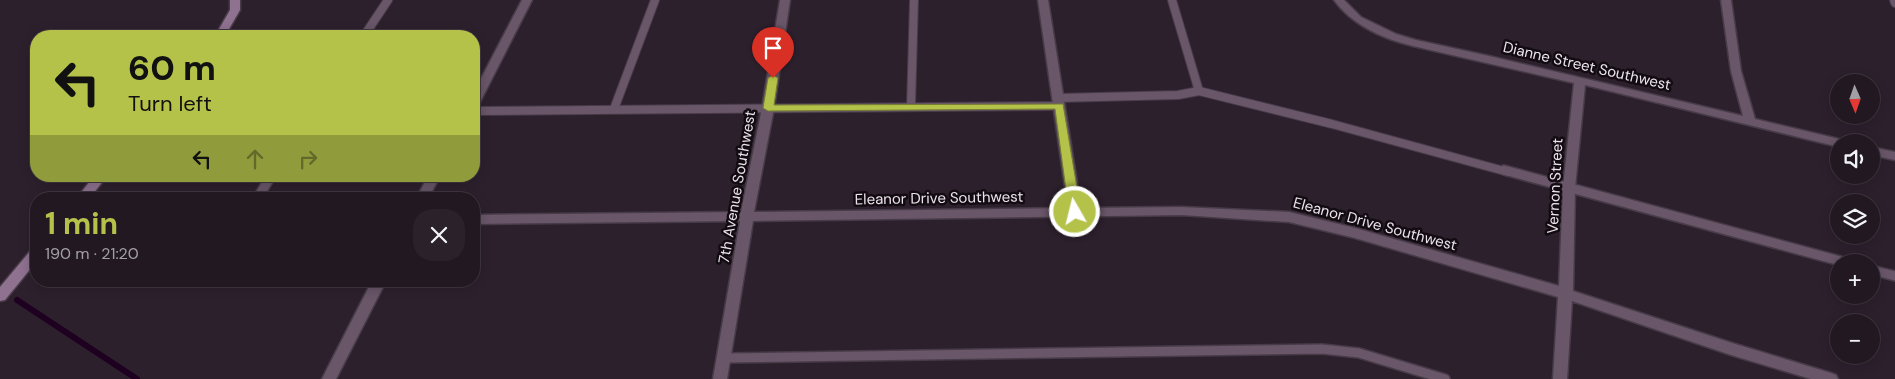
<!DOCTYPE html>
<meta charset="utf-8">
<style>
body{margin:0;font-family:"DM Sans",sans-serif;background:#2a212a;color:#f1f3f6;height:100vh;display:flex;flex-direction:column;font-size:19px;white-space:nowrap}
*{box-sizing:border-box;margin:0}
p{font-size:16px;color:#a2a0a5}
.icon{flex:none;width:28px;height:28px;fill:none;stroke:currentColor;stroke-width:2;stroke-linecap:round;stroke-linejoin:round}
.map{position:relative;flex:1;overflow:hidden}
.details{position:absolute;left:30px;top:192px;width:450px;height:95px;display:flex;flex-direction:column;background:#221822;border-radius:20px;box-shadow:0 2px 12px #0003,0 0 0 1px #3f3740}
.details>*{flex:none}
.guide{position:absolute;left:30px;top:30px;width:450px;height:152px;border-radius:20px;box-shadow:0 2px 12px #0003,0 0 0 1px #3f3740;background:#b4c24a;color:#111;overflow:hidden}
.needle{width:32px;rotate:178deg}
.fabs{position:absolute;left:1830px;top:74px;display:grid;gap:10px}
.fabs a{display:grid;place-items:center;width:50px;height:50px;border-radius:50%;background:#221822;box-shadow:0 2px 12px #0003,0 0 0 1px #3f3740;font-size:25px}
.pin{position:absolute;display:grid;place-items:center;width:42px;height:42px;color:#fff;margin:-51px -21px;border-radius:50% 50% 50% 0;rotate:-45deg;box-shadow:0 0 5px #0007}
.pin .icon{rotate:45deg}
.me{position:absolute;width:55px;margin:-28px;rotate:352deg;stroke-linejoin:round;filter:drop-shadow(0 0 4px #0008)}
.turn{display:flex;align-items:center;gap:18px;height:105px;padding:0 15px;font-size:22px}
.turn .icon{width:65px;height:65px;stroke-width:2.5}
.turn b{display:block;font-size:35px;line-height:42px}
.lanes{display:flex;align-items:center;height:48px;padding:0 15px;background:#0003;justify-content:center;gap:25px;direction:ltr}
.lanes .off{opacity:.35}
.round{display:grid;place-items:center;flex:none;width:52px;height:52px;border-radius:20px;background:#2a212a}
.headline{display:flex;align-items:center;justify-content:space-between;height:85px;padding:0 15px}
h1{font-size:30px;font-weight:700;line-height:38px;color:#b4c24a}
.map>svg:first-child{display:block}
</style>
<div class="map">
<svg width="1895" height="379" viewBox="0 0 1895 379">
<rect width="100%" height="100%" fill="#2d202d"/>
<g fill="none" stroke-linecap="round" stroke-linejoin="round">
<!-- stream -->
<path stroke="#1e0020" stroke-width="6" d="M17,300L137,379"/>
<!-- lane-far1 casing -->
<g stroke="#483b48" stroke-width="10">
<g id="lane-far1">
<path d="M1172,0L1199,91"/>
<path d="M1894,0L1895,3"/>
<path d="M364,36L388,0"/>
<path d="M1058,98L1178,95L1199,91L1332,124L1508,172"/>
<path d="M911,106L914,0"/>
<path d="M614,109L655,0"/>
<path d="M474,111L1059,106"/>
</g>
</g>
<!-- lane casing -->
<g stroke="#483b48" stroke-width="12">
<g id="lane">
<path d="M1504,170L1844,262"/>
<path d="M257,199L271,176"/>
<path d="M1871,270L1895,276"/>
<path d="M724,358L1322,349L1359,353L1445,379"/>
</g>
</g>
<!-- street casing -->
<g stroke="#483b48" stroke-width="3">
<g id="street">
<path d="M522,0H532L480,102L474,105V92Z"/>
<path d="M780,0H790L774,108L754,212L1068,208L1038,0H1048L1081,208L1182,207L1289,212L1355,228L1559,286L1563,188L1574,83L1413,46C1384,39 1352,25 1334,0H1344L1361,17L1396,34L1416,40L1489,56L1743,116L1731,71L1721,0H1731L1741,71L1755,119L1839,139L1845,142H1839V147L1585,85L1575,188L1573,291L1732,343L1831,373L1836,375L1838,379H1811L1731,355L1572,301L1567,379H1553L1558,297L1355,238L1289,222L1182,215L753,221L727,379H713L740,221L474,224V215L741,212L762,108Z"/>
<path d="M1871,147L1895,152V160L1871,155Z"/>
<path d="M428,176H440L428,199H416Z"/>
<path d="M372,281H386L336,379H322Z"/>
</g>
</g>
<!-- secondary casing -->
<g stroke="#483b48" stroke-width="3">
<g id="secondary">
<path d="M230,0H240V10L225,36H215L230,10Z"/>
<path d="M94,176H107L89,199H76Z"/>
<path d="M36,248V262L5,300L0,301V287L31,250Z"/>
</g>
</g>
<!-- lane-far1 -->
<use href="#lane-far1" stroke="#695669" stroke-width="8"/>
<!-- lane -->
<use href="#lane" stroke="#695669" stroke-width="9"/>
<!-- street -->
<use href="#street" fill="#695669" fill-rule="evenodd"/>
<!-- secondary -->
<use href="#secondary" fill="#8f7190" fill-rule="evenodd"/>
</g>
<!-- route -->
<path fill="#b4c24a" stroke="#757e30" d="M773,75L778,78L774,105L1063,104L1081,212L1075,216L1069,212L1055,109L768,111L763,108L768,78Z"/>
<g text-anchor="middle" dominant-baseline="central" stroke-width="5" stroke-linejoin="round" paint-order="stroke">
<!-- street labels -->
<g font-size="15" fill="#ece3ec" stroke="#120c12">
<text transform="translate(1587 66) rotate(13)">Dianne Street Southwest</text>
<text transform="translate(1555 186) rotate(-87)">Vernon Street</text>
<text transform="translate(737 187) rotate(-80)">7th Avenue Southwest</text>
<text transform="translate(939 198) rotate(-1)">Eleanor Drive Southwest</text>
<text transform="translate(1375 224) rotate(15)">Eleanor Drive Southwest</text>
</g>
</g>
</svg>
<div class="fabs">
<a><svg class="needle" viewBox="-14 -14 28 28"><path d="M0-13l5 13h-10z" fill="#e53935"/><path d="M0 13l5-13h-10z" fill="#a2a0a5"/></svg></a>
<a><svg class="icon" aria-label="sound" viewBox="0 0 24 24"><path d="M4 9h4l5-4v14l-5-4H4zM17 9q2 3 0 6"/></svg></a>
<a><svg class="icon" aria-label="layers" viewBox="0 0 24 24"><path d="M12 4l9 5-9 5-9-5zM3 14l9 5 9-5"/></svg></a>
<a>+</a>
<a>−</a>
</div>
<div class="pin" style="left:773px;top:78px;background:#d93025"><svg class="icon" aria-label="arrive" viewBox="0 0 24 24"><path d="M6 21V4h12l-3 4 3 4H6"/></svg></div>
<svg class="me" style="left:1075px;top:212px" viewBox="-20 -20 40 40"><circle r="17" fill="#b4c24a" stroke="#fff" stroke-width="3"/><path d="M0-11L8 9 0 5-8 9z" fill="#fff"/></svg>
<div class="guide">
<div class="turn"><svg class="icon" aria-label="left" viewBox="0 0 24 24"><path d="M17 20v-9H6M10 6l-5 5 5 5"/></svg><div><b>60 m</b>Turn left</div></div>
<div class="lanes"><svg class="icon" aria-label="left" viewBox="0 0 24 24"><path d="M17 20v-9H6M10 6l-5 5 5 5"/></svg><svg class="icon off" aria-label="ahead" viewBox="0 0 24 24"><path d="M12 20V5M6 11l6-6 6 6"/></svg><svg class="icon off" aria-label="right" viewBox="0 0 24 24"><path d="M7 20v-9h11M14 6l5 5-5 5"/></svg></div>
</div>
<section class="details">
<div class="headline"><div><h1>1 min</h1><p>190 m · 21:20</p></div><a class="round"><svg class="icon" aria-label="close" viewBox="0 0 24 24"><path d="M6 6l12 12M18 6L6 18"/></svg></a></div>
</section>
</div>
